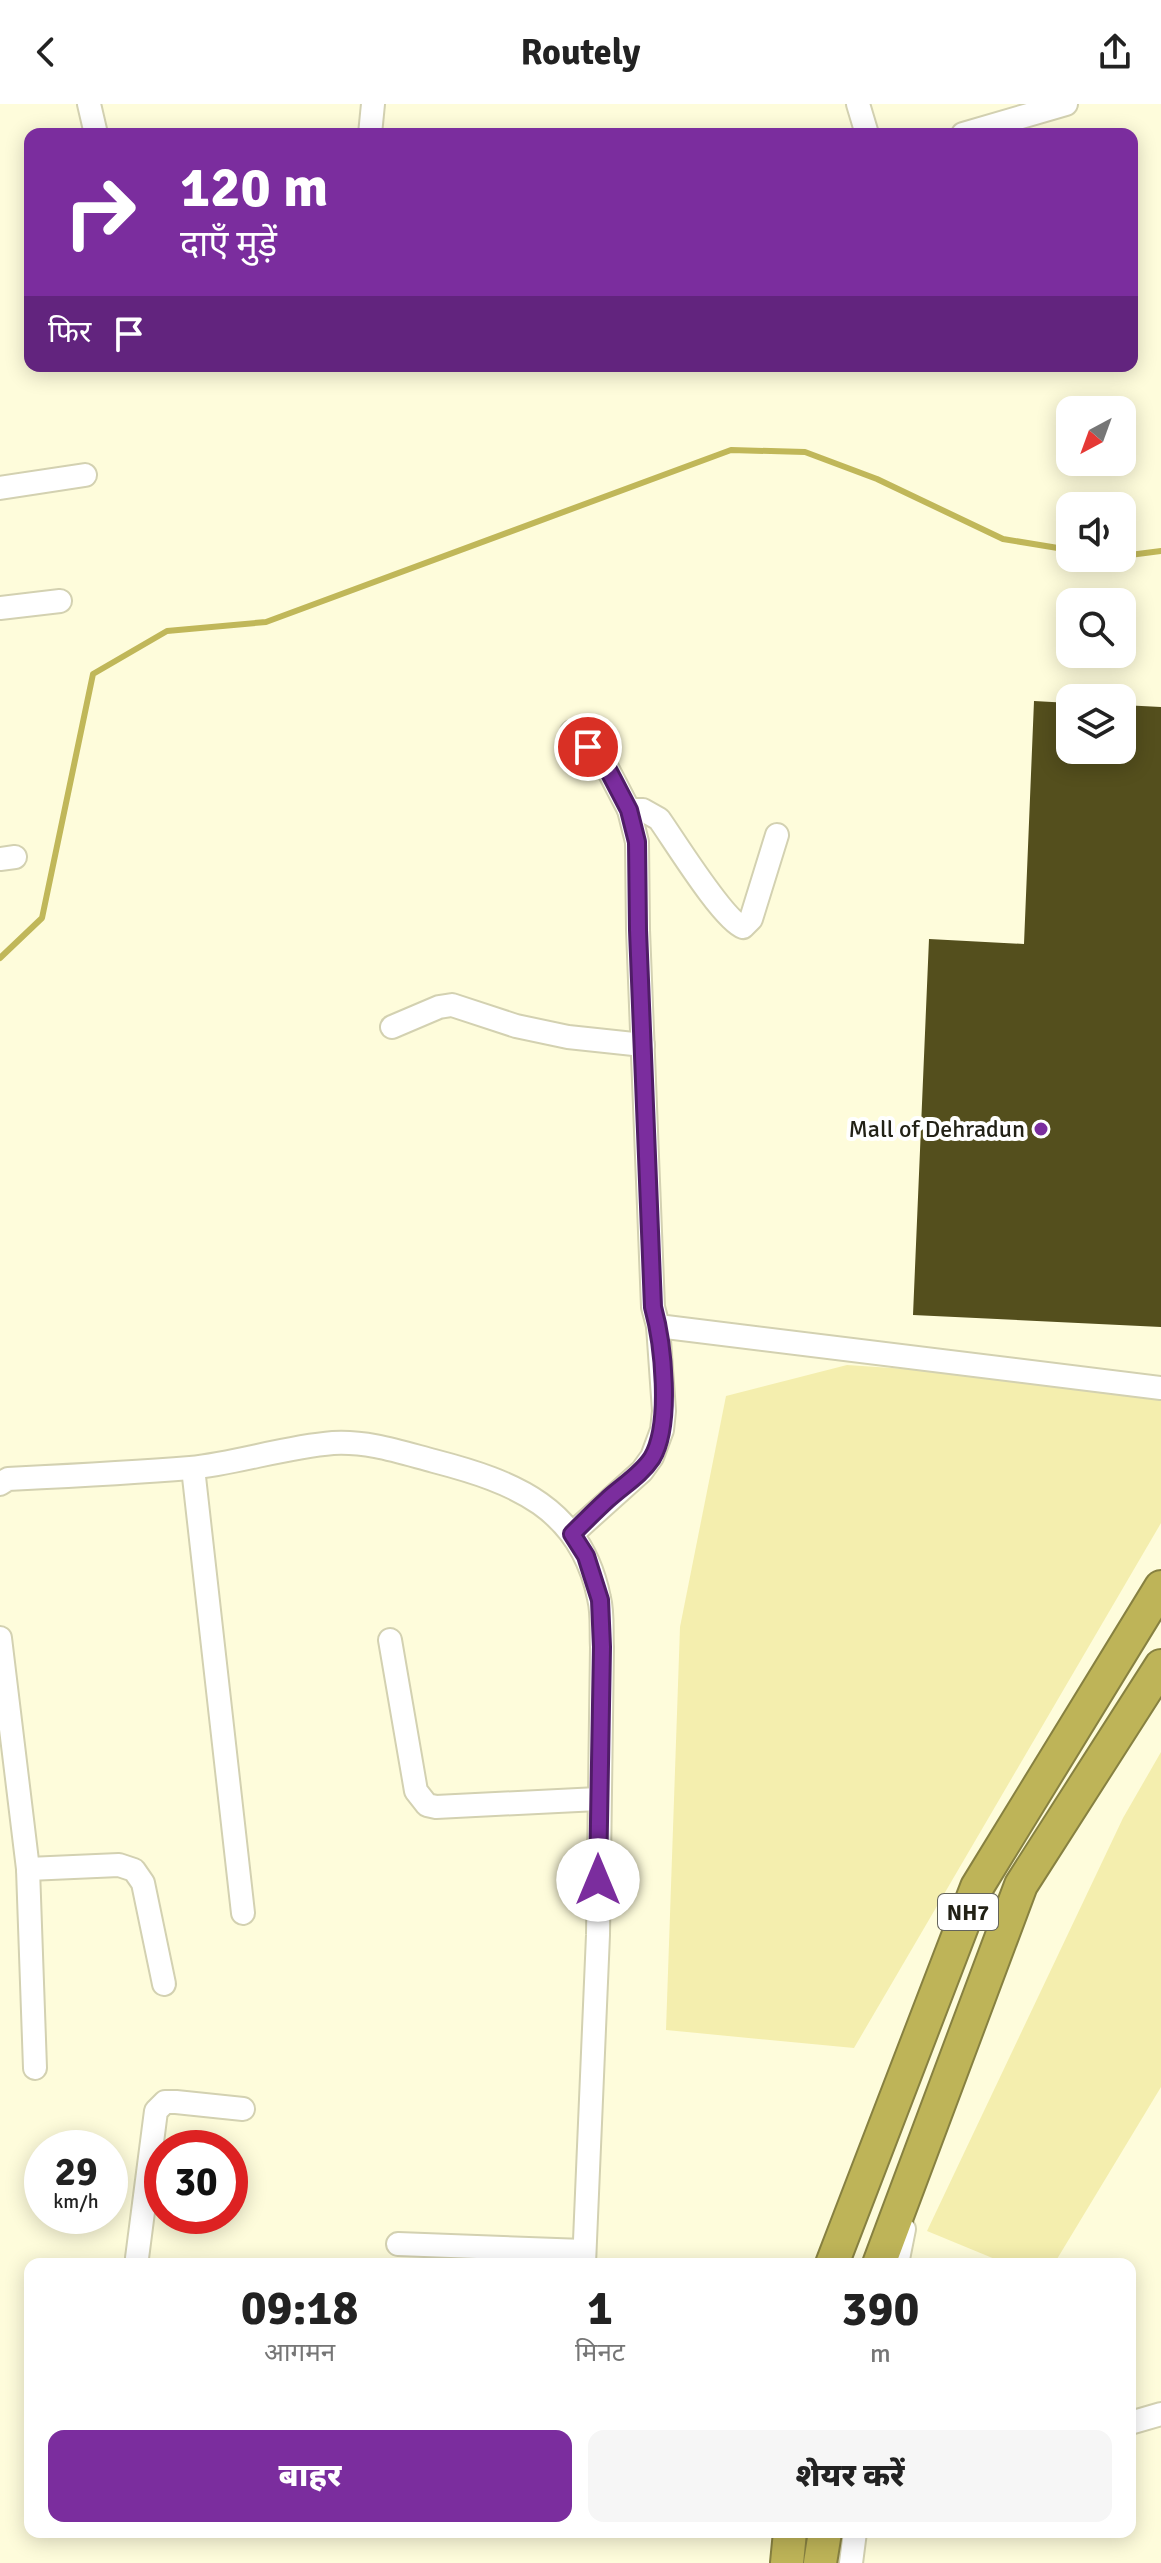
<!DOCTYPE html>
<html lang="hi">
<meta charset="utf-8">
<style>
body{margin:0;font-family:Signika,"Noto Sans Devanagari",sans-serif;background:#f6f6f6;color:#222;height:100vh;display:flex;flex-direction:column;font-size:30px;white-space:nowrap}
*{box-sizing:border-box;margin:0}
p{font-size:26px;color:#767676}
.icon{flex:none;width:44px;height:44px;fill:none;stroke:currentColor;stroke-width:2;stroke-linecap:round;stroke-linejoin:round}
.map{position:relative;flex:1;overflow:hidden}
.side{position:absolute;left:24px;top:2154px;width:1112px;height:280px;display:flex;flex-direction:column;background:#fff;border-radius:16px;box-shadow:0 4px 20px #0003}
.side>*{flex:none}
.guide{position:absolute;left:24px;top:24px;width:1114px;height:244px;border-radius:16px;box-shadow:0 4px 20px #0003;background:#7b2d9e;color:#fff;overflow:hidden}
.needle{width:52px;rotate:221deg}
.tools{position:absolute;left:1056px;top:292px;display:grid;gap:16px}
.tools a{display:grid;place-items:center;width:80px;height:80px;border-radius:16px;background:#fff;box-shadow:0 4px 20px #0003;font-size:40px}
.speed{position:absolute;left:24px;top:2026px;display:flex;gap:16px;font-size:40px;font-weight:700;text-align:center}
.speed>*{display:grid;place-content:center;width:104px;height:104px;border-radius:50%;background:#fff;box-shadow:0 4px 20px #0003;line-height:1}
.speed small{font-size:20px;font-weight:400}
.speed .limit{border:12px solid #d22;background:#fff;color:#111}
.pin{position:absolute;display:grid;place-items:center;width:68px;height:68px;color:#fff;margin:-34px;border:4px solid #fff;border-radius:50%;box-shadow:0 2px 8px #0007}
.me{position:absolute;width:88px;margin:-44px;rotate:0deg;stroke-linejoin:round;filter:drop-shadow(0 0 6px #0008)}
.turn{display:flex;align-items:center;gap:28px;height:168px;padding:0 24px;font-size:36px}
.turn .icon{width:104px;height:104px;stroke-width:2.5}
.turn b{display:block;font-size:56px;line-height:68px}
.then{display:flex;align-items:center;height:76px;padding:0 24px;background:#0003;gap:16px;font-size:30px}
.eta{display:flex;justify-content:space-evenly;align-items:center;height:136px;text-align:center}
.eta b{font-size:48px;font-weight:800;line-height:56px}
.action{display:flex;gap:16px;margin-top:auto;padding:16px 24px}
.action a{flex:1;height:92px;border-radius:16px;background:#7b2d9e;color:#fff;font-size:32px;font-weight:800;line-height:92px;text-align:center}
.action a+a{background:#f6f6f6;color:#222}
header{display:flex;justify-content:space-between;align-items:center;height:104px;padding:0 24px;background:#fff;font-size:36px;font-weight:800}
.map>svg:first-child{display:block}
</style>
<header><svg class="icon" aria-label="back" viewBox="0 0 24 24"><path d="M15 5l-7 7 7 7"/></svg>Routely<svg class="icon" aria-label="share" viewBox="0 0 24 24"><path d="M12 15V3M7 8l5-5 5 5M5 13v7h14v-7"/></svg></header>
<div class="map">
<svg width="1161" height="2459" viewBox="0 0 1161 2459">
<rect width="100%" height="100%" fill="#fefcdb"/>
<!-- green -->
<g fill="#f4eeae">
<path d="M847,1261L1161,1282V1419L854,1944L666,1926L680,1523L726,1292Z"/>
<path d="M1161,1648V1983L1054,2160H1007L927,2127L1123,1714Z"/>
</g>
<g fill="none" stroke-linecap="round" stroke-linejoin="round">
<!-- stream -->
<g stroke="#c0b759" stroke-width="6">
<path d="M1122,452L1161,447"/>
<path d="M0,854L42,814L93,570L167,527L266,518L731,346L805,348L877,375L1003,435L1070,446"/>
</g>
</g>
<!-- building -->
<path fill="#544f1d" d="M1034,597L1070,599V646H1122V601L1161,603V1223L913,1211L929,835L1024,840Z"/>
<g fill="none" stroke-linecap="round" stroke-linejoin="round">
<!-- minor casing -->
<g stroke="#d3d1b1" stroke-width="26">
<g id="minor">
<path d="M89,0L96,30"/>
<path d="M858,0L867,30"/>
<path d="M370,30L373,0"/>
<path d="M963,30L1066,0"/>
<path d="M0,384L85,371"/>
<path d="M0,504L60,497"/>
<path d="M572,628L604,658L629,706L637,738L638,826L653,1203L658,1222L1161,1284"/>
<path d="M629,706H643L659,715C674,736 723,816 743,823L751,815L777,731"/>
<path d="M0,755L15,753"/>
<path d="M392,923L439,903L452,901L516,922L568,933L643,941"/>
<path d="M193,1364L243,1809"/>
<path d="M0,1380L8,1375C68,1372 129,1369 190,1364C238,1359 284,1343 333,1339C368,1337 400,1348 434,1357C515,1378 581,1404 599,1494C603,1510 601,1527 602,1543L598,1831L584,2160"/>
<path d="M572,1430L642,1367L652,1353L662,1326L664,1307L658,1222"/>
<path d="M0,1534L28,1765L35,1964"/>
<path d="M390,1536L416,1687L427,1701L436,1703L598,1695"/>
<path d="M28,1765L119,1761L134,1766L143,1779L164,1880"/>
<path d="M398,2140L584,2147"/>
<path d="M138,2160L137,2154L156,2007L165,1998H176L243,2005"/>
<path d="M897,2160L904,2125"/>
<path d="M1130,2319L1161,2310"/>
<path d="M851,2459L855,2428"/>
</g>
</g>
<!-- highway casing -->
<g stroke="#878141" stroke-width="36">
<g id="highway">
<path d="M832,2160L977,1783L1161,1483"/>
<path d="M879,2160L1021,1781L1161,1562"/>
<path d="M787,2459L790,2428"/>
<path d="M820,2459L825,2428"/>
</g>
</g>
<!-- minor -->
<use href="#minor" stroke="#fff" stroke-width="22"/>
<!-- highway -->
<use href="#highway" stroke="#beb458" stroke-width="32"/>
</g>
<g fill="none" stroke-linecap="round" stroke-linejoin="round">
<!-- route casing -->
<g stroke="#501d67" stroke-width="20">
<path id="route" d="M588,643L604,658L629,706L637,738L638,826L653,1203C663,1239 672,1320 652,1354C641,1371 622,1382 607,1396C595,1407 584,1418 572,1430L586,1452L600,1496L602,1543L598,1776"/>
</g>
<!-- route -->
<use href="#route" stroke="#7b2d9e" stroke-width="14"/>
</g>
<!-- markers -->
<circle fill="#7b2d9e" stroke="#fff" stroke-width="3" cx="1041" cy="1025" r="8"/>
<g text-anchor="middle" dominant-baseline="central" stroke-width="8" stroke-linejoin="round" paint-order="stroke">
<!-- shield labels -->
<rect fill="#fff" stroke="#64645b" stroke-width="2" x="938" y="1790" width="60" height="36" rx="6"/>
<g font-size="22" font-weight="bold" fill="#222115">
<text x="968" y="1808">NH7</text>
</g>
<!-- poi labels -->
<g font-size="24" fill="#222115" stroke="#fff" text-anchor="end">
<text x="1025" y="1025">Mall of Dehradun</text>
</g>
</g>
</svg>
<div class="tools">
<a><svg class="needle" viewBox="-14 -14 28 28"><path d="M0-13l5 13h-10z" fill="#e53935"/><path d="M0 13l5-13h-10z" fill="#767676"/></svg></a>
<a><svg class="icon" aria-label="sound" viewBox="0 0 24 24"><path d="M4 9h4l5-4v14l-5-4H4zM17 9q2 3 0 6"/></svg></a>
<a><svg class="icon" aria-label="search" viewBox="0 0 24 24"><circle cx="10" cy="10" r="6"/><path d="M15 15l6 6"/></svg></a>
<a><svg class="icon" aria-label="layers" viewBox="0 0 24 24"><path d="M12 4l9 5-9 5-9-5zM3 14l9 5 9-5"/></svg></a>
</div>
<div class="speed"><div>29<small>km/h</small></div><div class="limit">30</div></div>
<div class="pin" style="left:588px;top:643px;background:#d93025"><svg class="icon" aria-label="arrive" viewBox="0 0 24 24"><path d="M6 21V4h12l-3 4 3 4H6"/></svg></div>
<svg class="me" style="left:598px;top:1776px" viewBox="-20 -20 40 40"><circle r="19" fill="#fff"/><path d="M0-13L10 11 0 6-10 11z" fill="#7b2d9e"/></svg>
<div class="guide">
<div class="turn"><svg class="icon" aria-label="right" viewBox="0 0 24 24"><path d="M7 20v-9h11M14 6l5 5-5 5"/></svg><div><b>120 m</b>दाएँ मुड़ें</div></div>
<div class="then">फिर<svg class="icon" aria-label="arrive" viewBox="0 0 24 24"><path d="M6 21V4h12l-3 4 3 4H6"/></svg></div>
</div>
<section class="side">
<div class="eta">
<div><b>09:18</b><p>आगमन</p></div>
<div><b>1</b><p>मिनट</p></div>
<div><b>390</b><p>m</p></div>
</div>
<div class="action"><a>बाहर</a><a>शेयर करें</a></div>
</section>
</div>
